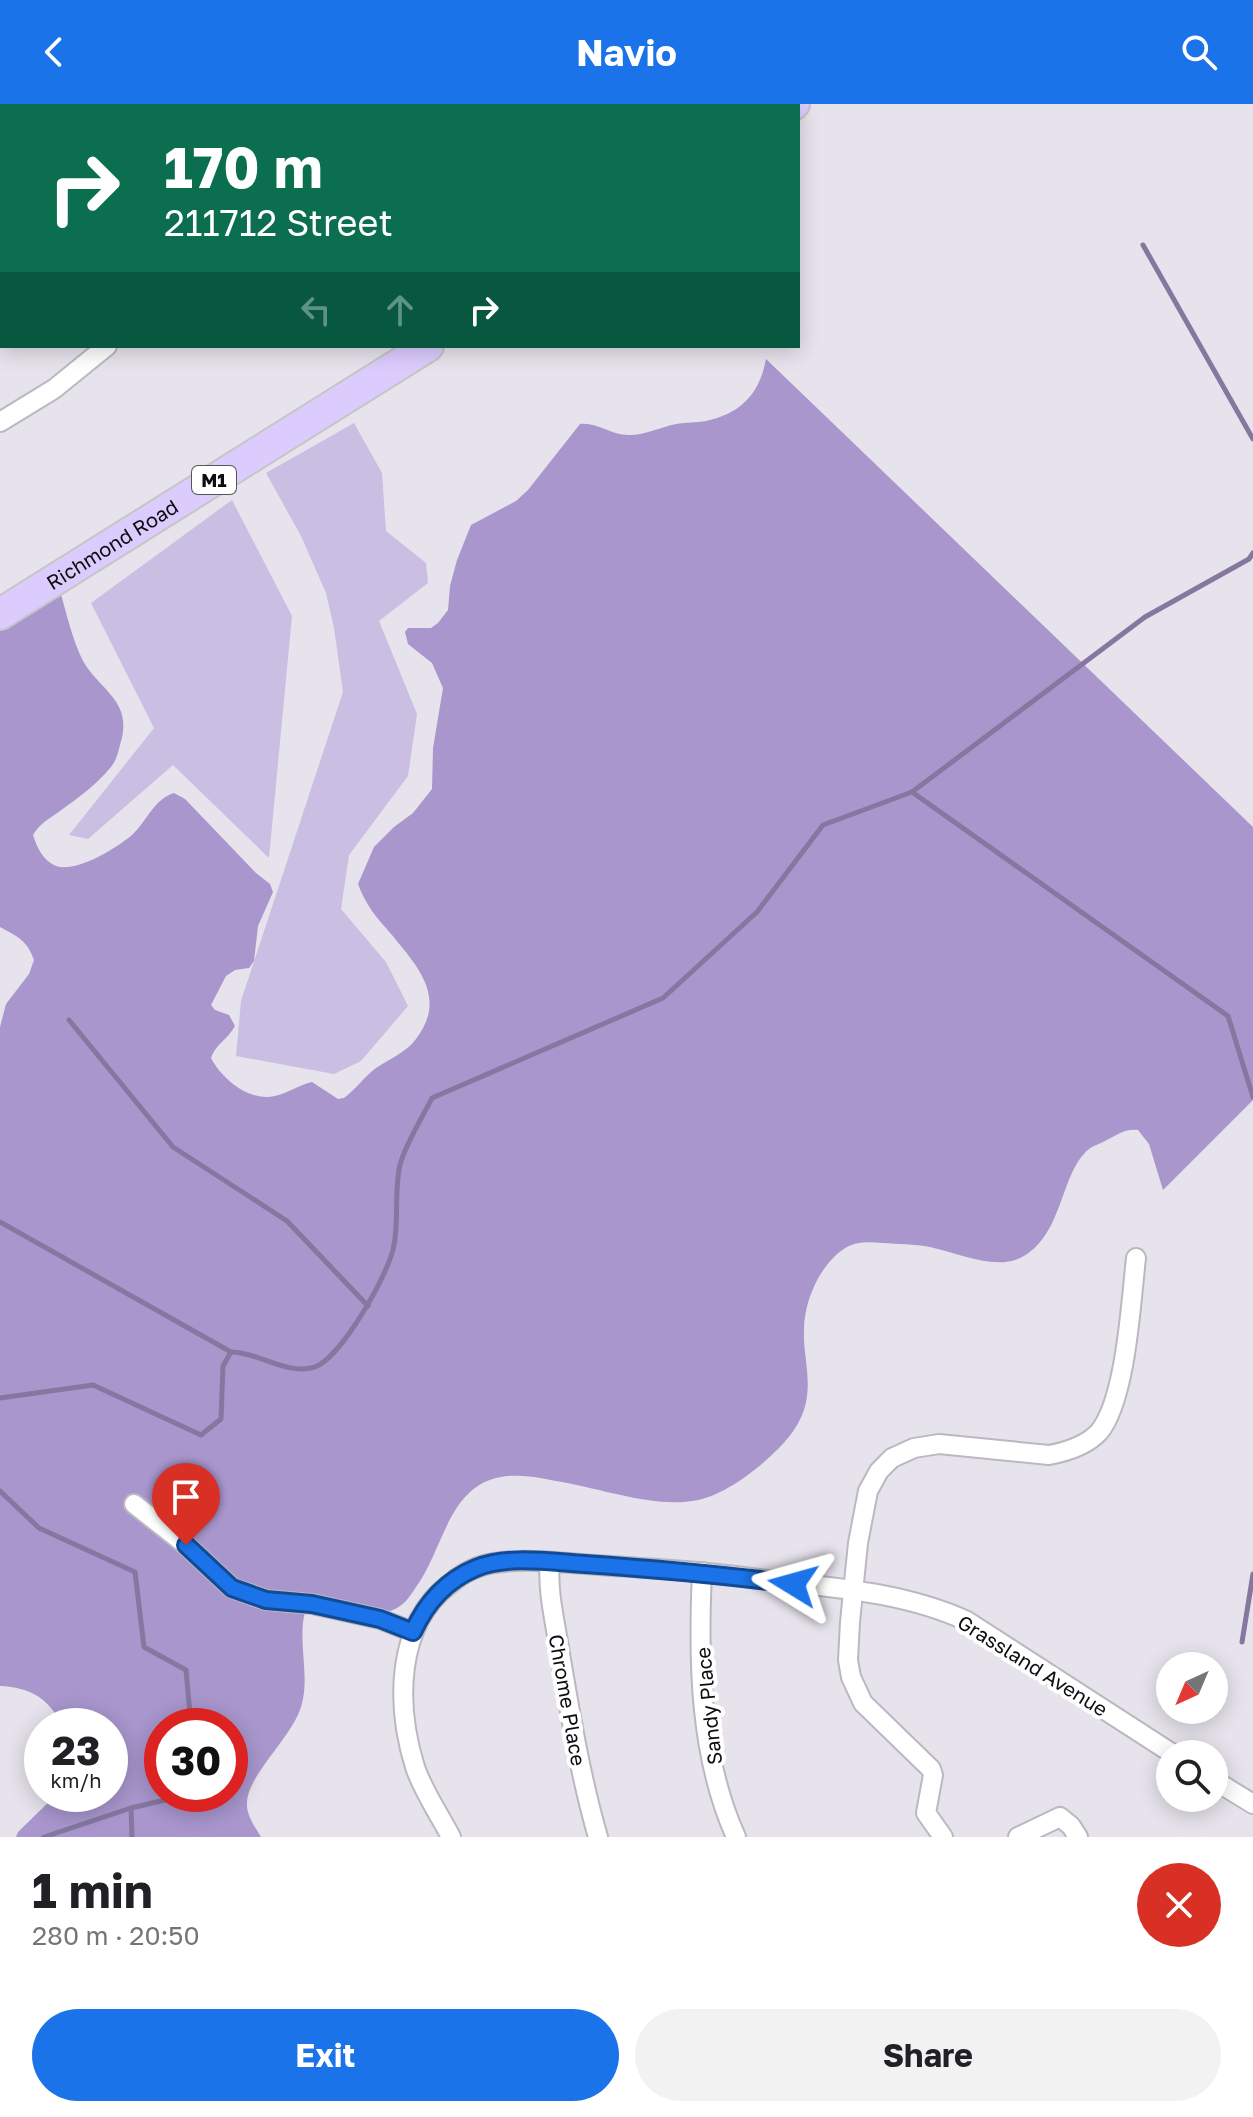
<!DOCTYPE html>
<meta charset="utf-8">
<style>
body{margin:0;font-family:"Golos Text",sans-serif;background:#f2f2f2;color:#202124;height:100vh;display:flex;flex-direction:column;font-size:30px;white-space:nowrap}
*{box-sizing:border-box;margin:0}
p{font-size:26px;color:#757577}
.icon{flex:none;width:44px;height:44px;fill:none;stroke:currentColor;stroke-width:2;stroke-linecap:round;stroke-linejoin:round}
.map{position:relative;height:1733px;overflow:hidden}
.side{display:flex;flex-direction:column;background:#fff;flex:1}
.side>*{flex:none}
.top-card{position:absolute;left:0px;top:0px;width:800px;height:244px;box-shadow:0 4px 20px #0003;background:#0b6e4f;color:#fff;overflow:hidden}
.needle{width:52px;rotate:224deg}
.fabs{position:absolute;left:1156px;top:1548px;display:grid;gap:16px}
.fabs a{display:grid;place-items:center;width:72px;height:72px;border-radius:50%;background:#fff;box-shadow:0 4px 20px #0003;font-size:40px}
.speed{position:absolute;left:24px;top:1604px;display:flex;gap:16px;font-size:40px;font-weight:700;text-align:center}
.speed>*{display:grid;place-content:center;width:104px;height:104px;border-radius:50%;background:#fff;box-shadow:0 4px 20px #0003;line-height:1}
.speed small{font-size:20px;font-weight:400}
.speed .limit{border:12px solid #d22;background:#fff;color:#111}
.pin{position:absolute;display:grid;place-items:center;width:68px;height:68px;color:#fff;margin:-82px -34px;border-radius:50% 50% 50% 0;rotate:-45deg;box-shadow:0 0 8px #0007}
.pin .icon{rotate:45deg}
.me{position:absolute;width:88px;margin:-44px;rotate:278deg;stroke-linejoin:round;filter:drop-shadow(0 0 6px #0008)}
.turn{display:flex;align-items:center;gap:28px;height:168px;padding:0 32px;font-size:36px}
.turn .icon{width:104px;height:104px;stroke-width:2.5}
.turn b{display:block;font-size:56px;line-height:68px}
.lanes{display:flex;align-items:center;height:76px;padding:0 32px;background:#0003;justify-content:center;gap:40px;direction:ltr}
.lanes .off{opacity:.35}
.round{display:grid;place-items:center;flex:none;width:84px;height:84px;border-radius:42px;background:#f2f2f2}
.summary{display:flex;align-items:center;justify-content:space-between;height:136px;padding:0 32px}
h1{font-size:48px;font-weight:700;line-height:60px}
.cta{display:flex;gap:16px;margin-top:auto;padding:16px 32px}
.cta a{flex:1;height:92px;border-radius:48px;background:#1a73e8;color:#fff;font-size:32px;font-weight:700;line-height:92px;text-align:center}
.cta a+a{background:#f2f2f2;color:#202124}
header{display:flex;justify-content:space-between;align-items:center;height:104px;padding:0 32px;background:#1a73e8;color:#fff;font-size:36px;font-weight:700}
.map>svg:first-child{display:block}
</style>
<header><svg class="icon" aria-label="back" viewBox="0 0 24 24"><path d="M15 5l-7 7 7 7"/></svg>Navio<svg class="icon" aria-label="search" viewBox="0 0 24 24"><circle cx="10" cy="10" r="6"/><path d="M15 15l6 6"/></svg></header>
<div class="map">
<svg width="1253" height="1733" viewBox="0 0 1253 1733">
<rect width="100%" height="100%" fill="#e6e3ec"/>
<!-- green -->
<g fill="#cabee2">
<path d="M354,319L382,369L386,427L426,459L428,479L379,517L417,610L408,672L349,751L341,805L386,858L408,902L361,957L334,970L236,952L241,897L343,588L334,524L326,489L301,432L266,369Z"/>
<path d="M232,396L292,512L269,754L173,661L88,735L69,731L154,624L91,499Z"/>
</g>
<!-- forest -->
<path fill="#a896cd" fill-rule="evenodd" d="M766,255L1253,723V996L1163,1086L1149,1040L1138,1026C1125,1024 1117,1031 1105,1037C1100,1040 1094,1041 1089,1045C1060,1069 1064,1128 1024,1152C997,1168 959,1149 930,1143C914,1140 899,1140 882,1139C871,1138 858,1137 847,1143C821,1158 804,1196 804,1226C803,1248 810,1270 807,1292C805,1312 793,1330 779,1344C757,1366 723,1393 692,1397C654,1403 604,1386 567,1379C546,1375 522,1369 501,1373C448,1382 443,1447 416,1483C409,1494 403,1503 390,1507L328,1495L306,1504C296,1536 311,1571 301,1603C292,1633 247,1672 247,1699C246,1711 255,1723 261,1733H16L18,1728L57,1690H110V1622H62C50,1595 30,1583 0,1582V923L6,900L29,870L34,856C27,836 18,833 0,823V525L60,487C67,511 72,535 83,557C101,588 134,597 120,641C118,649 116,657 111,663C96,681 78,694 60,707C49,715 40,719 33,731C37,743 42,755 54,761C73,771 117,744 132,731C147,717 154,695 174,689L185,695L256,769L270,780L273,788L258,822L254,857L249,864L235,866L226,872L211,901L215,906L229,911L235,922C228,935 215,941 211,954C222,975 249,998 275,992C288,989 299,981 312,978L338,995L344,994C356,985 364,973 376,964C388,956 408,947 416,935C447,894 419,864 392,831C377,814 366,802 358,780L374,743L394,723L413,709L432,685L433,644L443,584L432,559L408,540L405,528L408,524H431L438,519L448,506L450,482L457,456L471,421L516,397L528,386L580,320C597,318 611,331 628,331C643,332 661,323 676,320C686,318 696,319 706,317C741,310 760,289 766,255ZM162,1622H230V1690H162Z"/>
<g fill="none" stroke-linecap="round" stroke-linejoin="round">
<!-- stream -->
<g stroke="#85779f" stroke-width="5">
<path d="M1143,141L1253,335"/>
<path d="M912,688L1228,912L1253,993"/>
<path d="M69,916L173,1043L287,1117L368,1202"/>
<path d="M0,1118L231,1248"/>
<path d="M0,1294L93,1281L201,1331L221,1315L223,1262L231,1248C259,1248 286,1272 315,1263C341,1254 390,1168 394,1141C399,1115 394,1087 400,1061C405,1041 422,1014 432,994L663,894L757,808L823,721L912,688L1145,513L1249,455L1253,449"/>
<path d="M0,1387L39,1424L135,1468L144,1543L186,1566L191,1622"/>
<path d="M1242,1538L1253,1470"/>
<path d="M44,1733L131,1704"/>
<path d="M132,1733L131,1704L178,1693V1690"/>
</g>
<!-- minor casing -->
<g stroke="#bab8c0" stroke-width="22">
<g id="minor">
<path d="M132,0L135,2"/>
<path d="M94,2L96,0"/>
<path d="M0,116L2,114"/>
<path d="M0,318L54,285L107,242"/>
<path d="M134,1400L186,1441L232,1484L266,1496L312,1500L380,1515L413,1528"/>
<path d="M550,1458C547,1486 555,1517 559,1544C570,1608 580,1671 598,1733"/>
<path d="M702,1468C698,1556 699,1651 736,1733"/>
<path d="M1214,1676L1253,1700"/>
<path d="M451,1733C439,1710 423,1687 415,1663C396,1602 395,1520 451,1479C463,1469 479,1461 494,1459C528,1454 564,1459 597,1461C644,1464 690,1466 736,1472C814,1483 895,1484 967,1517L1173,1650"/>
<path d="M943,1733L926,1709L933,1671L931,1665L863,1599L851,1573L848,1556L850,1518L858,1439L868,1387L879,1367L892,1354L914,1344L939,1340L1049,1351C1065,1348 1087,1341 1099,1328C1126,1296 1131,1197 1136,1154"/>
<path d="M1018,1733L1060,1713L1071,1722L1078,1733"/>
</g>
</g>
<!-- trunk casing -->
<g stroke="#c5c5c5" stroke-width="34">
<g id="trunk">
<path d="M791,2L794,0"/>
<path id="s1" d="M0,510L428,242"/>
</g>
</g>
<!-- minor -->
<use href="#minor" stroke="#fff" stroke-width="18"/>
<!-- trunk -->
<use href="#trunk" stroke="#dcccfe" stroke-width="30"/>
</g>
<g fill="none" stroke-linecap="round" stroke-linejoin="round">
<!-- route casing -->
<g stroke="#114b97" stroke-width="20">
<path id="route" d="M186,1441L232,1484L266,1496L312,1500L380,1515L413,1528C426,1499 447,1476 476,1464C508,1451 551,1458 585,1460C655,1465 723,1471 793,1480"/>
</g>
<!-- route -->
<use href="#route" stroke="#1a73e8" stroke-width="14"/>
</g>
<g text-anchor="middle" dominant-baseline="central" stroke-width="8" stroke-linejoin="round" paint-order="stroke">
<!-- shield labels -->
<rect fill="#fff" stroke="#565557" stroke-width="2" x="192" y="362" width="44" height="28" rx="6"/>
<g font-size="18" font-weight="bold" fill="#0d0c0f">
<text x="214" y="376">M1</text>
</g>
<!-- street labels -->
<g font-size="20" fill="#0d0c0f" stroke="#fff">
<text stroke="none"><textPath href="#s1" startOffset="132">Richmond Road</textPath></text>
<text transform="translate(1033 1561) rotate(32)">Grassland Avenue</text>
<text transform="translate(568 1596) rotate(80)">Chrome Place</text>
<text transform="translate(708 1602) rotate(-96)">Sandy Place</text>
</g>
</g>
</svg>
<div class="fabs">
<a><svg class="needle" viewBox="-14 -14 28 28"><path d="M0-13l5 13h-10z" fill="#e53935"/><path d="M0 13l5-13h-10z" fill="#757577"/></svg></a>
<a><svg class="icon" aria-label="search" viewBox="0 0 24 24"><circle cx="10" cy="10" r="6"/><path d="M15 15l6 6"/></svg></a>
</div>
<div class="speed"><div>23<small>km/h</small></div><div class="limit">30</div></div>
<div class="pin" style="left:186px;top:1441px;background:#d93025"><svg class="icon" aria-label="arrive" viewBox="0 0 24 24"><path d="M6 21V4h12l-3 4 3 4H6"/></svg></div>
<svg class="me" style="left:793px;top:1480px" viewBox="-20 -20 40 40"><path d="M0-17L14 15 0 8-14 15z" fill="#1a73e8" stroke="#fff" stroke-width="4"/></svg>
<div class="top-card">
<div class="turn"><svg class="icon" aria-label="right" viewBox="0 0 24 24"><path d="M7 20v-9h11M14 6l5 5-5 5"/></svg><div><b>170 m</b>211712 Street</div></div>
<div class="lanes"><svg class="icon off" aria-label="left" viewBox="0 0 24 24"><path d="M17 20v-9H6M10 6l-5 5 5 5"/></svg><svg class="icon off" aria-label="ahead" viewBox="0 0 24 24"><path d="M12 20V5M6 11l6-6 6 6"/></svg><svg class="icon" aria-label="right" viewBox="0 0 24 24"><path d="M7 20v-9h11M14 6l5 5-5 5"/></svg></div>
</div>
</div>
<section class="side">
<div class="summary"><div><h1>1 min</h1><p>280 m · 20:50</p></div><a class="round" style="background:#d93025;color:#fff"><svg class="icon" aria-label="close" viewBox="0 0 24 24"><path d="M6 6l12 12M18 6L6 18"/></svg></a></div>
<div class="cta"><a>Exit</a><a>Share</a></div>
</section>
